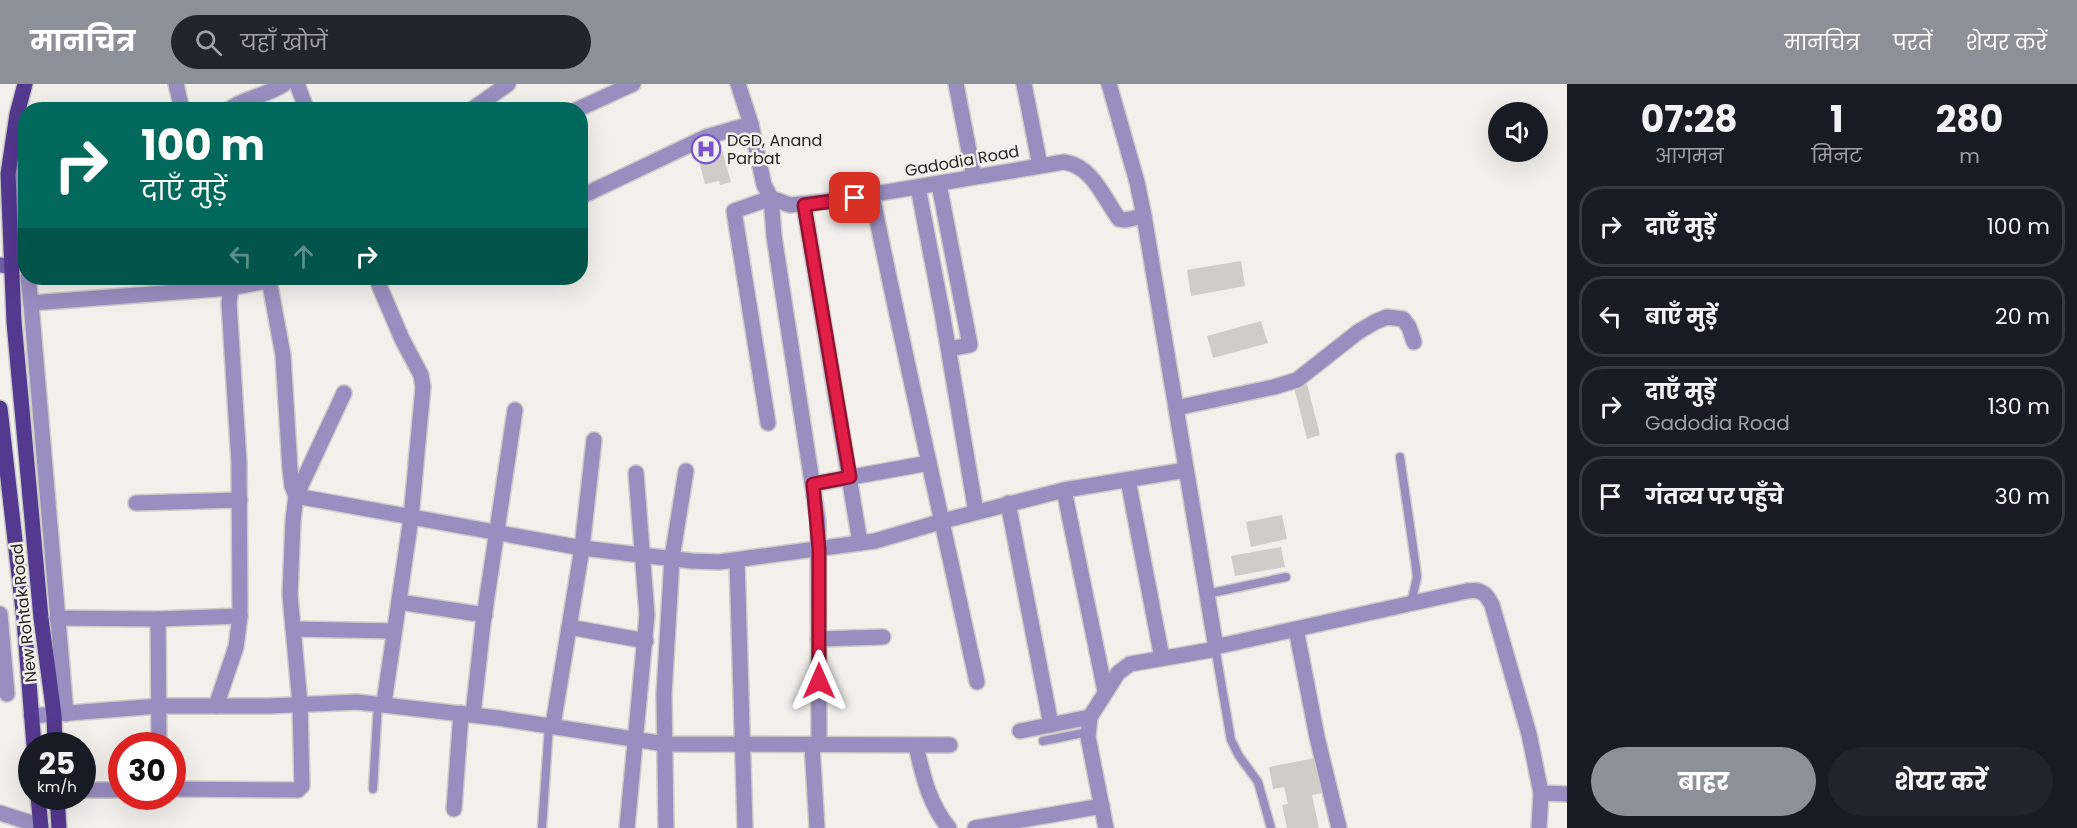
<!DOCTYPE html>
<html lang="hi">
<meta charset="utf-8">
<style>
body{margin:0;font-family:Poppins,"Noto Sans Devanagari",sans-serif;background:#20242c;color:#f1f3f6;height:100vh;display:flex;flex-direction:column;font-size:22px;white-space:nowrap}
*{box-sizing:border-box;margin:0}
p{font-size:20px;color:#9ea1a6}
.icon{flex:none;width:33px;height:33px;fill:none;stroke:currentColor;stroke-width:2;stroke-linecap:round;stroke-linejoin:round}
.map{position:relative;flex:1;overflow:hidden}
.sheet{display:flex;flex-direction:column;background:#171b24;width:510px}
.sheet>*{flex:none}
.hud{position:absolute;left:18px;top:18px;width:570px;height:183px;border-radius:24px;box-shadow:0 6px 24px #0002;background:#00695c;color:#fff;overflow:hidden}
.tools{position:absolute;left:1488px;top:18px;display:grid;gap:12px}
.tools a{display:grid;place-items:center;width:60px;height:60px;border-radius:50%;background:#171b24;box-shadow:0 6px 24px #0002;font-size:30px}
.speed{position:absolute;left:18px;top:648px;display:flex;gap:12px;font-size:30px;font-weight:700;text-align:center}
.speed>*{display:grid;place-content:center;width:78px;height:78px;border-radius:50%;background:#171b24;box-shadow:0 6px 24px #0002;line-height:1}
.speed small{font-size:15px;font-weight:400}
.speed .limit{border:9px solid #d22;background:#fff;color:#111}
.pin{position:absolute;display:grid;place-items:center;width:51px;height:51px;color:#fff;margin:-26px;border-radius:12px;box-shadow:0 3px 9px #0006}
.me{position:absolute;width:66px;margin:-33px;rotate:0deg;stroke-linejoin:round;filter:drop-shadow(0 0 4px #0008)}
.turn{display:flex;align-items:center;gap:21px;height:126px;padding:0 24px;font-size:27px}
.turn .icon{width:78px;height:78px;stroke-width:2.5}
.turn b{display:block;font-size:42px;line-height:51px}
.lanes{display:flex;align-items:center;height:57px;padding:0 24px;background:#0003;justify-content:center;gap:30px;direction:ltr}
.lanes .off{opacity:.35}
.eta{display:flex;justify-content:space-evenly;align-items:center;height:102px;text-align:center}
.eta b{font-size:36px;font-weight:700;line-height:42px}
.primary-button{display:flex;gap:12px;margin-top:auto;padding:12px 24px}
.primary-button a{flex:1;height:69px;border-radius:36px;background:#8c9099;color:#fff;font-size:24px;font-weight:700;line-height:69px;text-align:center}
.primary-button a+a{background:#20242c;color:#f1f3f6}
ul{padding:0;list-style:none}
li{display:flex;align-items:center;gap:18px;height:81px;margin:0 12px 9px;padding:0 12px;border:3px solid #363941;border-radius:24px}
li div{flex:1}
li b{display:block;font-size:22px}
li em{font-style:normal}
header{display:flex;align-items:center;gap:36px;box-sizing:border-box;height:84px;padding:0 30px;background:#8c9099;color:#fff}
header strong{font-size:28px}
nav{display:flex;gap:33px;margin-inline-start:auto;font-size:21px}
.search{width:420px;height:54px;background:#20242c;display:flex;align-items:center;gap:15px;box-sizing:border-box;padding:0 21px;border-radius:33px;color:#9ea1a6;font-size:22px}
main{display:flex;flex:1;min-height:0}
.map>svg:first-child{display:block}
</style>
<header>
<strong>मानचित्र</strong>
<div class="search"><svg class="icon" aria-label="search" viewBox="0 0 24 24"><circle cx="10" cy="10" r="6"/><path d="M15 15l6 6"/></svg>यहाँ खोजें</div>
<nav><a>मानचित्र</a><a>परतें</a><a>शेयर करें</a></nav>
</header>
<main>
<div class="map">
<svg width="1567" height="744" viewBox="0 0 1567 744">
<rect width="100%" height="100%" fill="#f3f0ec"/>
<!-- building -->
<g fill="#d0cdc9">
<path d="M722,66L731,98L720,101L719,97L705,100L698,73Z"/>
<path d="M1241,177L1245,202L1191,212L1187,186Z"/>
<path d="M1261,237L1268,259L1213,274L1207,252Z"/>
<path d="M1307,300L1320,351L1307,355L1294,303Z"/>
<path d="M1282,431L1287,455L1251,463L1246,438Z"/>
<path d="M1281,463L1285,483L1235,492L1231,472Z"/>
<path d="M1320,673L1327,708L1312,711L1319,744H1287L1282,721L1288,720L1284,703L1273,705L1269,683Z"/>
</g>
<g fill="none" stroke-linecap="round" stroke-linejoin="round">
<!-- service casing -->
<g stroke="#ceccc8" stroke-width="11">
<g id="service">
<path d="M1400,373L1416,484L1417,493L1411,520"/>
<path d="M1207,510L1286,493"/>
<path d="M1215,563L1231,656L1239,672L1258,698L1271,744"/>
<path d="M1043,657L1088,648"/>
<path d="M373,705L378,619"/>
<path d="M542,744L549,641"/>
</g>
</g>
<!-- minor casing -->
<g stroke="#ceccc8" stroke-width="18">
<g id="minor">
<path d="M176,0L182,26"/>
<path d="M297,0L307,26"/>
<path d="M956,0L974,93"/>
<path d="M1024,0L1040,82"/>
<path d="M471,26L508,0"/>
<path d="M576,26L633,0"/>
<path d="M18,71L15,89L26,178"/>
<path d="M939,100L970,261L949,265"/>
<path d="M918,103L942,228L976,428"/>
<path d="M872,111C905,274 942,436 977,598"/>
<path d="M580,113L706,53L751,40"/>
<path d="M804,121L860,459"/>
<path d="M28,194L31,219"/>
<path d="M376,194L402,255L421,291L423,303L411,434L384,619"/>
<path d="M344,309L296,412L582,464L692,477L719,478L875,457L943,437L1064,406L1186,386"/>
<path d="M1176,324L1274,303L1297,296L1358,248L1375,238L1387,233L1403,235L1409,243L1414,258"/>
<path d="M768,339L734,127L771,114L774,152L818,437L819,661"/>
<path d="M1128,396L1162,574"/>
<path d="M813,400L929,379"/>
<path d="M1064,406L1105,607"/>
<path d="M136,419L240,416"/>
<path d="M1008,419L1051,641"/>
<path d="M737,476L745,744"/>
<path d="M399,518L485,531"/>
<path d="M0,530L7,610"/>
<path d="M57,534L158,535L240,532"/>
<path d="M158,535L159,662"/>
<path d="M569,543L646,557"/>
<path d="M293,545L394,547"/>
<path d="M1296,545L1317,653L1339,744"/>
<path d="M818,555L883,553"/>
<path d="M1215,563L1467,507C1481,505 1486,509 1492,521L1529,650L1541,709L1539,744"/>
<path d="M216,622L236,563L240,532L239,379L229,219L231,204L237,197"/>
<path d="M66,630L31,219L231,204L267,197L270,201L283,271L290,385L292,402L296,412L293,436L290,511L300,620L302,702L298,706L172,705"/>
<path d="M473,630L483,540L515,326"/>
<path d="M31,632L159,622H269L357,618L498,634L665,660L950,661"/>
<path d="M553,641L582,464L594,356"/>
<path d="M1020,647L1090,633"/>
<path d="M812,661L817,744"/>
<path d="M916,662C923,692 929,720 949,744"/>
<path d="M82,706H122"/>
<path d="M1541,709L1567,710"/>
<path d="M454,725L461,629"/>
<path d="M0,729L41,742"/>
<path d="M627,744L647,531L636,389"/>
<path d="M666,744L664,610L672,474L686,387"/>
<path d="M975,744L1102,722"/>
</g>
</g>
<!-- tertiary casing -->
<g stroke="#ceccc8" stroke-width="18">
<g id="tertiary">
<path d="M738,0L751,40L764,101L771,114L790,121L839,116L1064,78C1093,82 1104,115 1119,135L1125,136L1144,132"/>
<path d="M228,26C245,13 267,12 284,0"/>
<path d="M1106,744L1088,653L1090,633L1118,589L1130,580L1211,566L1215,563V558L1144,132L1137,98L1109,0"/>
</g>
</g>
<!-- secondary casing -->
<g stroke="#ceccc8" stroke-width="18">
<path id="secondary" d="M0,181L12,183"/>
</g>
<!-- primary casing -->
<g stroke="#ceccc8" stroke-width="18">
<g id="primary">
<path d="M25,0L17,30L8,90L14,238L41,534L54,631L55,662"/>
<path d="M0,324L24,536L34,662"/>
<path d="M38,712L41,744"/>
<path d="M57,712L59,744"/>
</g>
</g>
<!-- service -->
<use href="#service" stroke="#998ec0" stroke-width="8"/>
<!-- minor -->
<use href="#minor" stroke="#998ec0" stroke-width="15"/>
<!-- tertiary -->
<use href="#tertiary" stroke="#998ec0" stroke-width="15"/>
<!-- secondary -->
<use href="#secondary" stroke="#705da5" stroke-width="15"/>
<!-- primary -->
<use href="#primary" stroke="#543990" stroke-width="15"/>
</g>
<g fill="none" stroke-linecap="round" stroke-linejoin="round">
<!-- route casing -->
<g stroke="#92132f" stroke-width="15">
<path id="route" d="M819,597V465L813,400L850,393L804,121L855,114"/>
</g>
<!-- route -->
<use href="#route" stroke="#e11d48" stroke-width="10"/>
</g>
<!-- icons -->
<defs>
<g id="hospital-ring" transform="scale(1.5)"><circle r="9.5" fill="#f3f0ec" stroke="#7a54ce" stroke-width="1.5"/><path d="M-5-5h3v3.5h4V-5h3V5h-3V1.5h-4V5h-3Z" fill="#7a54ce"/></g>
</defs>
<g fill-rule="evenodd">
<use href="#hospital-ring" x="706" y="65"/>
</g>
<g text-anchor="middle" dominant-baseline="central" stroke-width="5" stroke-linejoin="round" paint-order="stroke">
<!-- poi labels -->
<g font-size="16" fill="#272625" stroke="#f3f0ec" text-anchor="start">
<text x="727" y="56">DGD, Anand<tspan x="727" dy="18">Parbat</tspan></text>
</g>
<!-- street labels -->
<g font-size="16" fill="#272625" stroke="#f3f0ec">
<text transform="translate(962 77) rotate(-10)">Gadodia Road</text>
<text transform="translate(24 529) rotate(-96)">New Rohtak Road</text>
</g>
</g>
</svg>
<div class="tools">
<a><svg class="icon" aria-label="sound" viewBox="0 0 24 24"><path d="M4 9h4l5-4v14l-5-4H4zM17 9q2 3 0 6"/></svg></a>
</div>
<div class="speed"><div>25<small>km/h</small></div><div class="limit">30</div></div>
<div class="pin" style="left:855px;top:114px;background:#d93025"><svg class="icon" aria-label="arrive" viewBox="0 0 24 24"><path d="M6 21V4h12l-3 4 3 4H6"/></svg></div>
<svg class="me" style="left:819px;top:597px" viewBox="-20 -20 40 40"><path d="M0-17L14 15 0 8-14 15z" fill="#e11d48" stroke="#fff" stroke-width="4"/></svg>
<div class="hud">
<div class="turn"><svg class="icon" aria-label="right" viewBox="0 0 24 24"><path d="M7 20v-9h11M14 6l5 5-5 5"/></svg><div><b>100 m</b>दाएँ मुड़ें</div></div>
<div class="lanes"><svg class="icon off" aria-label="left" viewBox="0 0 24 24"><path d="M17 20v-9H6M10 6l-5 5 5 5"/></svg><svg class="icon off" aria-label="ahead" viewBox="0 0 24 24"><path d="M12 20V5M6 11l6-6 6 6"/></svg><svg class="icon" aria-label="right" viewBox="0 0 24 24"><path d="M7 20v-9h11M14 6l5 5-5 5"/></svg></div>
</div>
</div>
<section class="sheet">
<div class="eta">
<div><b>07:28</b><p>आगमन</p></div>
<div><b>1</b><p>मिनट</p></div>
<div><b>280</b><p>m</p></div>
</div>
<ul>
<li><svg class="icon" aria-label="right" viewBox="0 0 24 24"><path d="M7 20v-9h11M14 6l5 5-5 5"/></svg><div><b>दाएँ मुड़ें</b></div><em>100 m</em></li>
<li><svg class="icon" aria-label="left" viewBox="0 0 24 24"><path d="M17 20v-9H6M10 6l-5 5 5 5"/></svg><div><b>बाएँ मुड़ें</b></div><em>20 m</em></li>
<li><svg class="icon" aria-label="right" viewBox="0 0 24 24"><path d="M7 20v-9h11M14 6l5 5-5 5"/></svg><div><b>दाएँ मुड़ें</b><p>Gadodia Road</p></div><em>130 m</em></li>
<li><svg class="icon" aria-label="arrive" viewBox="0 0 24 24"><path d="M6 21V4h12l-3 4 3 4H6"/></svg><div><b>गंतव्य पर पहुँचे</b></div><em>30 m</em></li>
</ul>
<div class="primary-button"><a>बाहर</a><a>शेयर करें</a></div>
</section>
</main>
